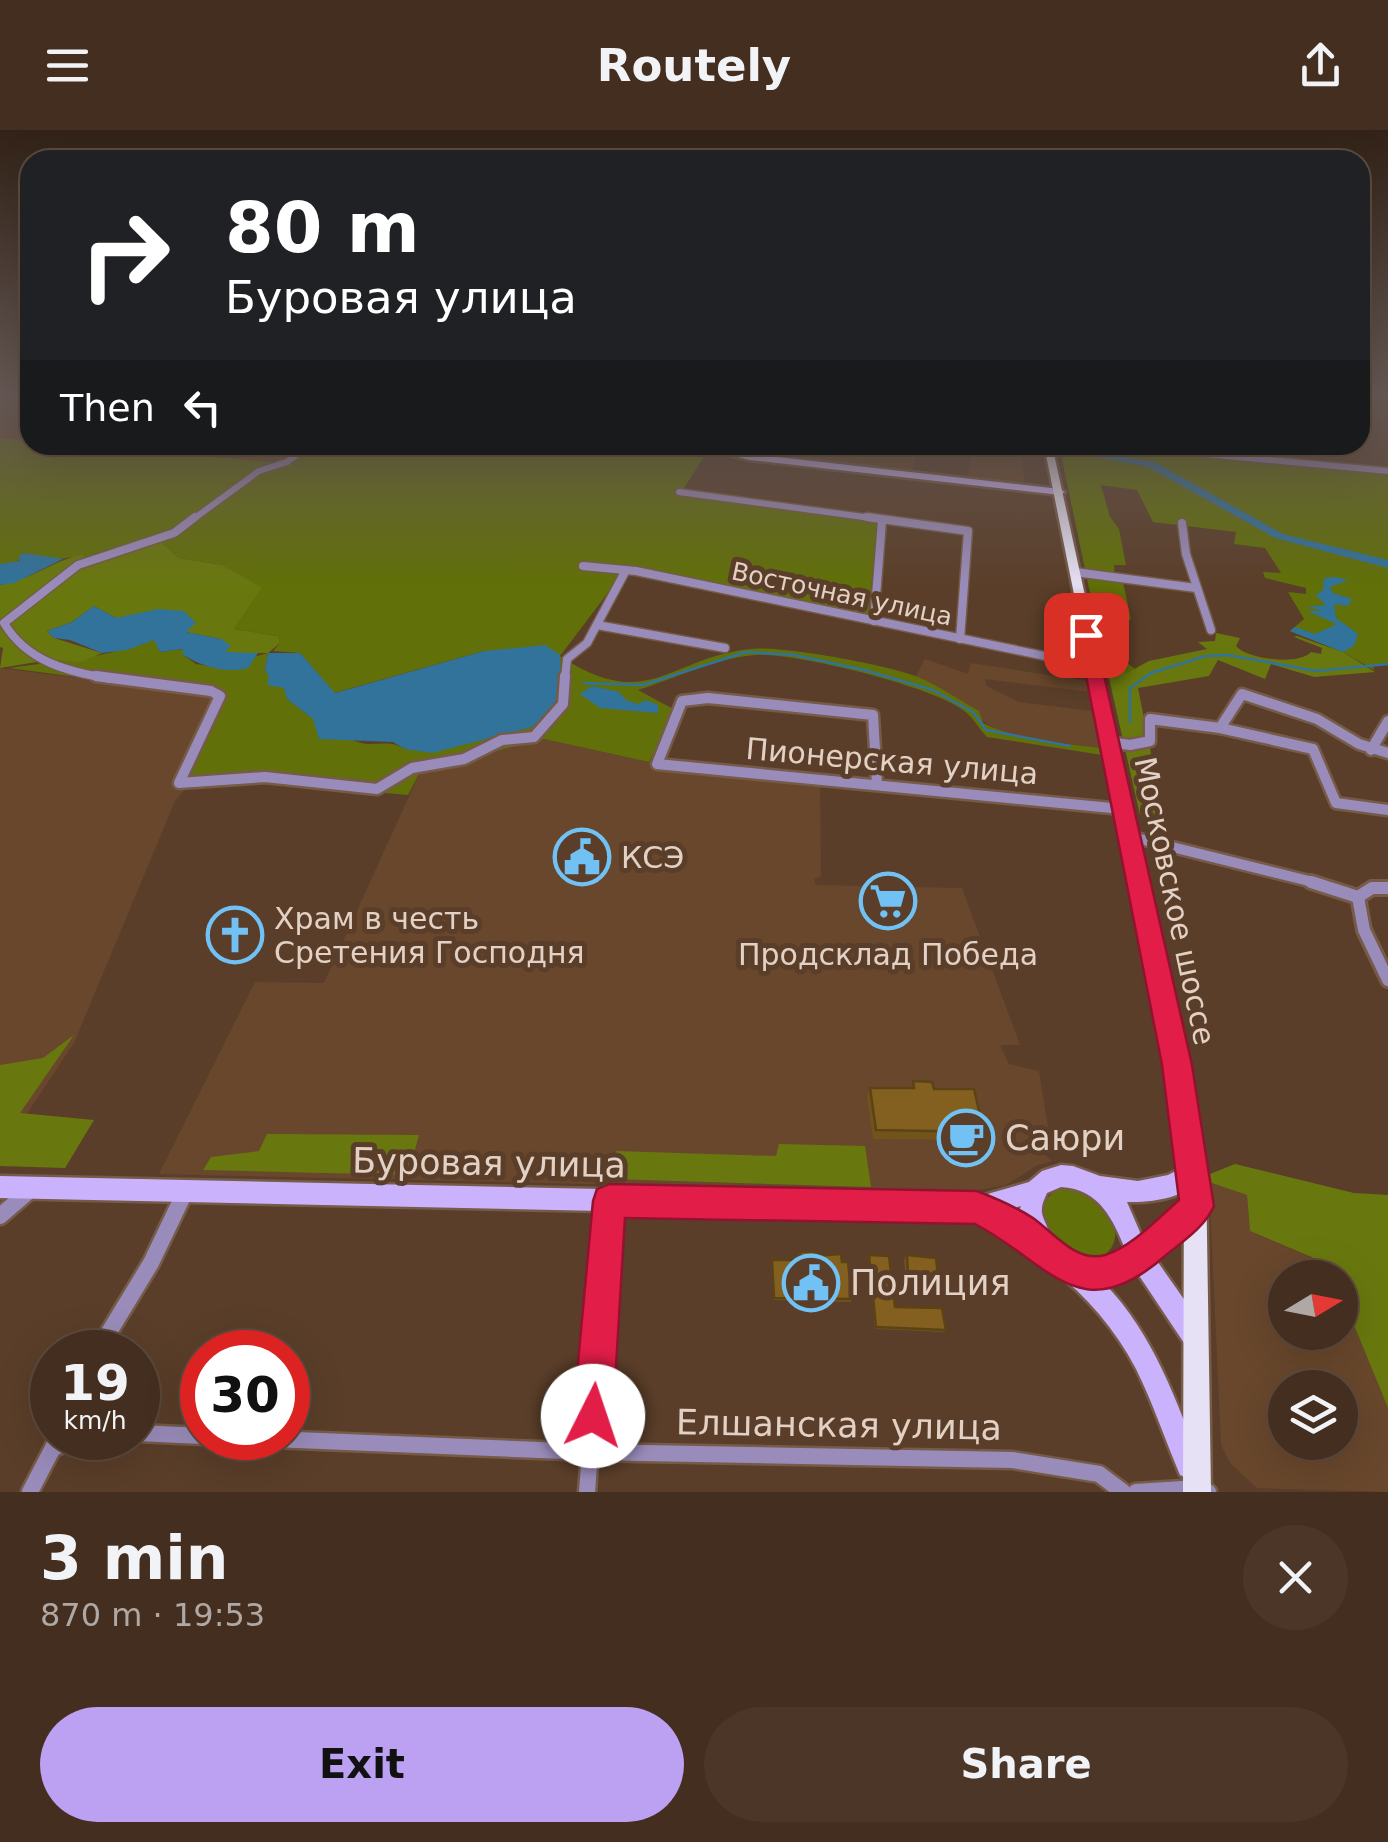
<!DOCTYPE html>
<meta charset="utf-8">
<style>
body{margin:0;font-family:"DejaVu Sans",sans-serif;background:#4b3628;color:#f1f3f6;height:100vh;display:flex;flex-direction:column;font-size:38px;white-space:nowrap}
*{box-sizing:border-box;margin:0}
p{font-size:32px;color:#afa8a4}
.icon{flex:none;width:55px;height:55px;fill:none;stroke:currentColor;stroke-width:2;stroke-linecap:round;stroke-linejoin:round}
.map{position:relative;height:1362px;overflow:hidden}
.panel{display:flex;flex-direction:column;background:#442e1f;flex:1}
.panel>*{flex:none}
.hud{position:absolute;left:20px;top:20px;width:1350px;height:305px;border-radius:30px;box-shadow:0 10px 40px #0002,0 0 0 2px #5c4a3d;background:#202124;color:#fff;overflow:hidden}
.needle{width:65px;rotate:80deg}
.buttons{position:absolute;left:1268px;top:1130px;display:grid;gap:20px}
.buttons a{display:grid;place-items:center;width:90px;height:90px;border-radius:50%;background:#442e1f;box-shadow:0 10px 40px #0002,0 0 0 2px #5c4a3d;font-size:50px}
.speed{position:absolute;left:30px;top:1200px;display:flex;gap:20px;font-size:50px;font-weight:700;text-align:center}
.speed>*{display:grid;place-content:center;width:130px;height:130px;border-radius:50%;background:#442e1f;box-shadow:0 10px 40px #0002,0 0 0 2px #5c4a3d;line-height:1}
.speed small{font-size:25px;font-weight:400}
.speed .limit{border:15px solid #d22;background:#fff;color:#111}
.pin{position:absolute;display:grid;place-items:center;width:85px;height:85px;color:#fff;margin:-42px;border-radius:20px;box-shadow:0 5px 15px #0006}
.me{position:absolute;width:110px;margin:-55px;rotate:4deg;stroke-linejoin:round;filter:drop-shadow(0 0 8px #0008)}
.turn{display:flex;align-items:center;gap:35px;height:210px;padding:0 40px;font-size:45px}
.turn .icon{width:130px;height:130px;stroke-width:2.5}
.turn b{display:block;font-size:70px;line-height:85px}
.then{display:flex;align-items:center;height:95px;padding:0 40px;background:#0003;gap:20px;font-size:38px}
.round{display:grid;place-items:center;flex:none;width:105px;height:105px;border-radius:52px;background:#4b3628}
.overview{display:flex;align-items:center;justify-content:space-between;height:170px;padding:0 40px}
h1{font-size:60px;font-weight:600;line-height:75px}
.cta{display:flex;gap:20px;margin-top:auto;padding:20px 40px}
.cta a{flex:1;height:115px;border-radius:60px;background:#bca0f2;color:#111;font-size:40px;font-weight:600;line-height:115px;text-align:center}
.cta a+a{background:#4b3628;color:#f1f3f6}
header{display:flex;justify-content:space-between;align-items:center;height:130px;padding:0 40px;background:#442e1f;font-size:45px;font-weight:600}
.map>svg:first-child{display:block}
</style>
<header><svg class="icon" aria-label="menu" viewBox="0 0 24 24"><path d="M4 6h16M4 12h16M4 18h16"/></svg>Routely<svg class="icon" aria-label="share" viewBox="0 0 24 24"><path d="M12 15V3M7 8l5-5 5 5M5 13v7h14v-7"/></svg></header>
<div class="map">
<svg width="1388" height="1362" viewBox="0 0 1388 1362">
<rect width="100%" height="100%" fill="#5a3e29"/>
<!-- built -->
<g fill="#68472c" fill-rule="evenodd">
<path d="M0,266H30V311L0,308Z"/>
<path d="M79,315H306L281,333Z"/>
<path d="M700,315H919L912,341L751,326Z"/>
<path d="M972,324H1021L1025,355L960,348L968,345Z"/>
<path d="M925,529L968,544L971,533L1086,551L1089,562L985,549L986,556L1019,572L1092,581L1101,618L1026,609L995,599L916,546Z"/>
<path d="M0,538L212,565L189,655L175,671L74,913L0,1024Z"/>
<path d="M544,609L657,634L820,654L821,747L814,749L816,755L962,758L1020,915H1000L1009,934L1039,941L1049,1003L1036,1018L1052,1031L1036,1036L1006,1055L963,1063L159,1044L255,852L324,853L421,640Z"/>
<path d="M1209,1052L1247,1065L1250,1101L1330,1136L1335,1147L1285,1148V1202H1340V1161L1388,1278V1362L1257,1358L1230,1333L1221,1315ZM1285,1258H1340V1312H1285Z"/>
</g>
<!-- green -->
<g fill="#617008">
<path d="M0,308L30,311V315H79L281,333L306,315H686L708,321L680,364L878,392L868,487L626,439L560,526C648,584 668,528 750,519C781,515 888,535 918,547C939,556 959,570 979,581L983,593C1019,611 1061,613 1101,618L1102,625L987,607C980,600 975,591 968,584C942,558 793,522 756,525C715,528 676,548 638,560L675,580L649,632L544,609L421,640L408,665L275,653L189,655L211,565L9,538C59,531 107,528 154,509L161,522L183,519V525L196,534L215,537L268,523L265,539L285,558L287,569C308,585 332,604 358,612C375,618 388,608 405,619L484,521L334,563L300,523L273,521L280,513L278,506L234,499L261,459L223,435L179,428L160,411L91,431C77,422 64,431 48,429C40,428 31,425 24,423C18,434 12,435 0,434Z"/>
<path d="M1059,315L1388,343V533L1373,536L1374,540L1343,522L1290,501L1304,489L1288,462L1306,464V458L1265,448L1263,442L1281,443L1265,418L1234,414L1236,402L1153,392L1137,360L1101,355L1110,387L1119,399L1126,435H1114L1115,447L1123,452L1131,490L1117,487L1123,530L1135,539L1127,544L1120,533L1105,482H1094Z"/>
<path d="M1066,1057C1097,1061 1137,1103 1101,1128C1058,1137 1016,1070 1066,1057Z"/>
</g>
<!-- forest -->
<g fill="#69780e">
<path d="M160,411L179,428L223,435L262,458L234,499L278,506L280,513L268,523H222L221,509L116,488L94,476L72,492L47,501L54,508L102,523L81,532L49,530L0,538L3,518L0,517V455C29,451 53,430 82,425L87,429Z"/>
<path d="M1099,480L1105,482L1120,533L1127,543L1149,531L1207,519L1198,512L1215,511L1216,503L1240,508L1236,516C1246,529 1299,536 1311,522L1321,524L1322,518L1294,507L1297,506L1343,522L1375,542L1314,547L1271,534L1265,549L1218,530L1209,546L1138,558L1164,689L1140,685L1094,482Z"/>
<path d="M74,905L20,983L94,990L65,1038L0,1036V935L43,928Z"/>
<path d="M267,1004L419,1005L408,1045L203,1040L211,1027L259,1021Z"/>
<path d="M779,1014L865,1016L871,1057L612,1049L616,1021L776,1026Z"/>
<path d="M1235,1034L1354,1063L1388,1065V1278L1340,1161V1148L1335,1147L1330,1135L1250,1101L1247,1065L1209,1052L1210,1044Z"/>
</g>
<!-- water -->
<g fill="#31739b">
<path d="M24,423L63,429L14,453L0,455V434L19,431V426Z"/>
<path d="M1335,447L1348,450L1330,457L1333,463L1352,469L1348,476L1334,474L1336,488L1358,504L1354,516L1343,522L1290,501L1295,497L1315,504L1337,494L1307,481H1323L1308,477L1326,475L1316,465L1323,460L1324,448Z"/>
<path d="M94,476L116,488L158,479L184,481L196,493L186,502L221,509L231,516L225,522L258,523L248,538C225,544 202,536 183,525V519L160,522L154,510L127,520L102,523L70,510L54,508L47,501L72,492Z"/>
<path d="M545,515L560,525L561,554L556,576L532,597L432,623L405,619L393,612L319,609L313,589L287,569L284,558L267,555L269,547L265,539L268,523H300L335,563L484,521Z"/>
<path d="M592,556L619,562L626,570L638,574L646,570L658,575V583L600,578L580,564Z"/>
</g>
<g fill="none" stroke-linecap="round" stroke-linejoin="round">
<!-- stream -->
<g stroke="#31739b" stroke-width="2.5">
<path d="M584,553L643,555L746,522L794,525L864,540L933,560L973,582L986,600L1070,616"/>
<path d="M1130,592V558L1151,543L1206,526L1228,525L1316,541L1388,534"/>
</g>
<!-- river -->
<path fill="#31739b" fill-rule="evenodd" d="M1054,315L1155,332L1283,404L1388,430V438L1275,408L1148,337L1058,320L1055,319Z"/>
<!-- minor-far4 casing -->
<g stroke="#755b48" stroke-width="9">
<g id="minor-far4">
<path d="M1108,315L1388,341"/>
<path d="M679,362L886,390"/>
<path d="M192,390L259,341L287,332L310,315"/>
</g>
</g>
<!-- minor-far3 casing -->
<g stroke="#755b48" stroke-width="11">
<g id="minor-far3">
<path d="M867,387L968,401L960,509"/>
<path d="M1182,393L1186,424L1211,500"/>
<path d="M583,436L636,441L1093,536"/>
<path d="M1075,442L1196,458"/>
<path d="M874,491L882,391"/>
<path d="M597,495L725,518"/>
<path d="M111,549C69,542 27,532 4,493L78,435L174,403L195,387"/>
<path d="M565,549L567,529L587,513L626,440"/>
</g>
</g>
<!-- minor-far2 casing -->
<g stroke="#755b48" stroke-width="15">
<g id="minor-far2">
<path d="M96,546L211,561L220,566L179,653L265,647L377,659L412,638L464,629L502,610L534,607L563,574L565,546"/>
<path d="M1220,598L1242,564L1317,589L1359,614L1388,623"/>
<path d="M1108,612L1130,615L1150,611V589L1220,598L1313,619L1336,673L1388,680"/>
<path d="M1371,620L1388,591"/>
<path d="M877,655L873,585L708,568L682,571L657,634L1122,679"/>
<path d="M1128,706L1321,754"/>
</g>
</g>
<!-- minor-far1 casing -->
<g stroke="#755b48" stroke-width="18">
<g id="minor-far1">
<path d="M1311,752L1358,767L1372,758H1388"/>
<path d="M1358,767L1364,800L1388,850"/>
</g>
</g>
<!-- minor casing -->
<g stroke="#755b48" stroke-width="21">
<g id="minor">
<path d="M0,1086L28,1062"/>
<path d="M97,1222L151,1133L185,1062"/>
<path d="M138,1303L202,1306"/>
<path d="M246,1308L590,1322L1012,1330L1099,1344L1123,1362"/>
<path d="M56,1317L77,1308"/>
<path d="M30,1362L58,1308"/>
<path d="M587,1362L609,1072"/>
<path d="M1136,1362L1198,1358L1208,1362"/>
</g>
</g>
<!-- secondary casing -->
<g stroke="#755b48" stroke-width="5">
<g id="secondary">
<path d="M689,315H705L750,324L1060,359L1065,362L1060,365L750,330Z"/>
<path d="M1195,1031L1203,1034L1206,1042C1194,1067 1152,1073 1127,1072L1143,1109L1189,1068L1197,1065L1205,1068L1208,1076L1205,1084L1155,1128L1202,1195L1205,1204L1202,1213L1193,1216L1184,1213L1136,1141L1104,1153C1154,1204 1176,1271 1202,1336L1198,1345L1189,1349L1180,1345C1165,1310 1153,1273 1136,1239C1101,1171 1041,1124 975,1089L0,1068V1046L977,1067L1029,1052L1042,1041L1061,1035L1073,1036L1100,1046L1138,1051L1168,1045ZM1061,1057C1100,1059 1113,1090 1126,1121C1094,1140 1058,1129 1046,1094C1044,1090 1041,1083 1042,1079C1042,1073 1045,1068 1047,1063ZM1021,1076L1019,1081L1022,1090L1005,1081Z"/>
</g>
</g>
<!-- primary casing -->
<g stroke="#755b48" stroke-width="5">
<path id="primary" d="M1044,315H1052L1173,867L1206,1042L1211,1362H1183L1184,1042L1155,867Z"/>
</g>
<!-- minor-far4 -->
<use href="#minor-far4" stroke="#9a8cba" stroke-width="6"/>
<!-- minor-far3 -->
<use href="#minor-far3" stroke="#9a8cba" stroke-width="8"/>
<!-- minor-far2 -->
<use href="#minor-far2" stroke="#9a8cba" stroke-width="10"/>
<!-- minor-far1 -->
<use href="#minor-far1" stroke="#9a8cba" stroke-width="12"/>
<!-- minor -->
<use href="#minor" stroke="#9a8cba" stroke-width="16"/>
<!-- secondary -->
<use href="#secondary" fill="#cab3fc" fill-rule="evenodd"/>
<!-- primary -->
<use href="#primary" fill="#e6e1f4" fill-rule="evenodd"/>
</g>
<!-- wall -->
<g fill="#71531b">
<path d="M913,951L934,959L984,1002L980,1010L873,1009L867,967L870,958H911Z"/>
<path d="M800,1122L842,1132L852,1169L851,1172L773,1170L772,1132L800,1130Z"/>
<path d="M869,1125L895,1177L946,1200L944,1202L875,1199Z"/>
<path d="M907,1125L938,1147L935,1151L906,1148L904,1130Z"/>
</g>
<!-- building -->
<g fill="#83601f" stroke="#5c4316" stroke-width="2.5">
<path d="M913,951L932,952L934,959H974L984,1002L876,1000L870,958H914Z"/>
<path d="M800,1122H816V1126L841,1124L842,1132H848L852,1169L774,1168L772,1130H801Z"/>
<path d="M869,1125L889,1126L895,1177L942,1178L946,1200L876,1197Z"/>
<path d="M907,1125L936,1128L938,1147L908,1143Z"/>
</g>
<!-- sky -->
<linearGradient id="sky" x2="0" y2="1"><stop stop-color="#322217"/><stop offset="0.58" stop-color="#655854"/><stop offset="1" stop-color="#655854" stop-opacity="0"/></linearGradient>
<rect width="1388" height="456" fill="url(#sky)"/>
<!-- route -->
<path fill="#e11d48" stroke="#92132f" stroke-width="2.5" d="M1086,499L1095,505L1192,935L1214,1076C1205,1097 1182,1112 1165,1126C1079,1201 1050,1133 975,1094L625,1088L613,1286L607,1300L593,1305L579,1300L573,1286L593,1071L597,1059L609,1054L977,1061C995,1068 1016,1077 1033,1088C1054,1103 1076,1133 1105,1125C1133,1116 1158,1088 1179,1070L1162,935L1078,505Z"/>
<!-- icons -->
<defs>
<g id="civic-ring" transform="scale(2.875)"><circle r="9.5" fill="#5a3e29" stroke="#71c1f5" stroke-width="1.5"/><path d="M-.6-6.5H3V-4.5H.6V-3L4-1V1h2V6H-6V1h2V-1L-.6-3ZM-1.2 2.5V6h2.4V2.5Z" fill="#71c1f5"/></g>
<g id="supermarket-ring" transform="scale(2.875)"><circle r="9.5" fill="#5a3e29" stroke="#71c1f5" stroke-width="1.5"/><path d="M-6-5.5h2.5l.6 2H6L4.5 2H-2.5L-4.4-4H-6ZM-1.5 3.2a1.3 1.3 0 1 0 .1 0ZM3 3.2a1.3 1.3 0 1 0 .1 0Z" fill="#71c1f5"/></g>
<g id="church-ring" transform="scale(2.875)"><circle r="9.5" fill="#5a3e29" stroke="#71c1f5" stroke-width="1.5"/><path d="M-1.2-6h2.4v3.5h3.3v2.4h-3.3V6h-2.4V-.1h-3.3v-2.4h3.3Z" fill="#71c1f5"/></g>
<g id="cafe-ring" transform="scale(2.875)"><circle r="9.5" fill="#5a3e29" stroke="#71c1f5" stroke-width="1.5"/><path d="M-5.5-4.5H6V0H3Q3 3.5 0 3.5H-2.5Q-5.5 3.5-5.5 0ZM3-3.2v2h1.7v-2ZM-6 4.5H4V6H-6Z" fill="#71c1f5"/></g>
</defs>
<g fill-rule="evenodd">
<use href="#civic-ring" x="582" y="727"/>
<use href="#supermarket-ring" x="888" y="771"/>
<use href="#church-ring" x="235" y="805"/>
<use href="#cafe-ring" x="966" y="1008"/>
<use href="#civic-ring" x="811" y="1153"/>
</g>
<g text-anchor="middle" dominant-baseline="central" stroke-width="10" stroke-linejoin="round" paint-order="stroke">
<!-- far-street labels -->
<g font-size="25" fill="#e2d1c4" stroke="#5a3e29">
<text transform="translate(842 464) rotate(12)">Восточная улица</text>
</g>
<!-- street labels -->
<g font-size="30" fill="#e2d1c4" stroke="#5a3e29">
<text transform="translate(892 631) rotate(5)">Пионерская улица</text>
<text transform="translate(1175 771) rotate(78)">Московское шоссе</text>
</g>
<!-- poi labels -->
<g font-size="30" fill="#e2d1c4" stroke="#5a3e29" text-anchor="start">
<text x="621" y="727">КСЭ</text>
<text x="274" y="788">Храм в честь<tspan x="274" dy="34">Сретения Господня</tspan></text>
<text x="888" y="824" text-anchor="middle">Продсклад Победа</text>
</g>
<!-- near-poi labels -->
<g font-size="35" fill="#e2d1c4" stroke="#5a3e29" text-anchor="start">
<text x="1005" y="1008">Саюри</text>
<text x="850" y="1153">Полиция</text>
</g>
<!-- near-street labels -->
<g font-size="35" fill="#e2d1c4" stroke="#5a3e29">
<text transform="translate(489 1033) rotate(1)">Буровая улица</text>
<text transform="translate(839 1295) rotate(1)">Елшанская улица</text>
</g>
</g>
</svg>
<div class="buttons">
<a><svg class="needle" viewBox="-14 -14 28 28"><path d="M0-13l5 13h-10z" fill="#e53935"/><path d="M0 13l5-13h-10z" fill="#afa8a4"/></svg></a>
<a><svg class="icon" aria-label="layers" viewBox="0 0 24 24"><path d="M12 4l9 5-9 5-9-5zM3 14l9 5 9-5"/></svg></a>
</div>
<div class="speed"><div>19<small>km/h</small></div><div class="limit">30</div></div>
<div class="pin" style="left:1086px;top:505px;background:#d93025"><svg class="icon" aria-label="arrive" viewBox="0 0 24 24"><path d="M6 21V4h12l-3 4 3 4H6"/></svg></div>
<svg class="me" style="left:593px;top:1286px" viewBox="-20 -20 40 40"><circle r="19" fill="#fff"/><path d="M0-13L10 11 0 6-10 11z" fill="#e11d48"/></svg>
<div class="hud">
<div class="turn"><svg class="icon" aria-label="right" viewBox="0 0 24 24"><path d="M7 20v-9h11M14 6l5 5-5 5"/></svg><div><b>80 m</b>Буровая улица</div></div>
<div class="then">Then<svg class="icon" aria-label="left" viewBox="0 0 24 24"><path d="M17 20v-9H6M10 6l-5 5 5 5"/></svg></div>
</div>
</div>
<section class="panel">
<div class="overview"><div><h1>3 min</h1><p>870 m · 19:53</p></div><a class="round"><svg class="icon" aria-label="close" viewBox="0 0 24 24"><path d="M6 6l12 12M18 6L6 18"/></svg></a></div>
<div class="cta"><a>Exit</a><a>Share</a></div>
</section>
